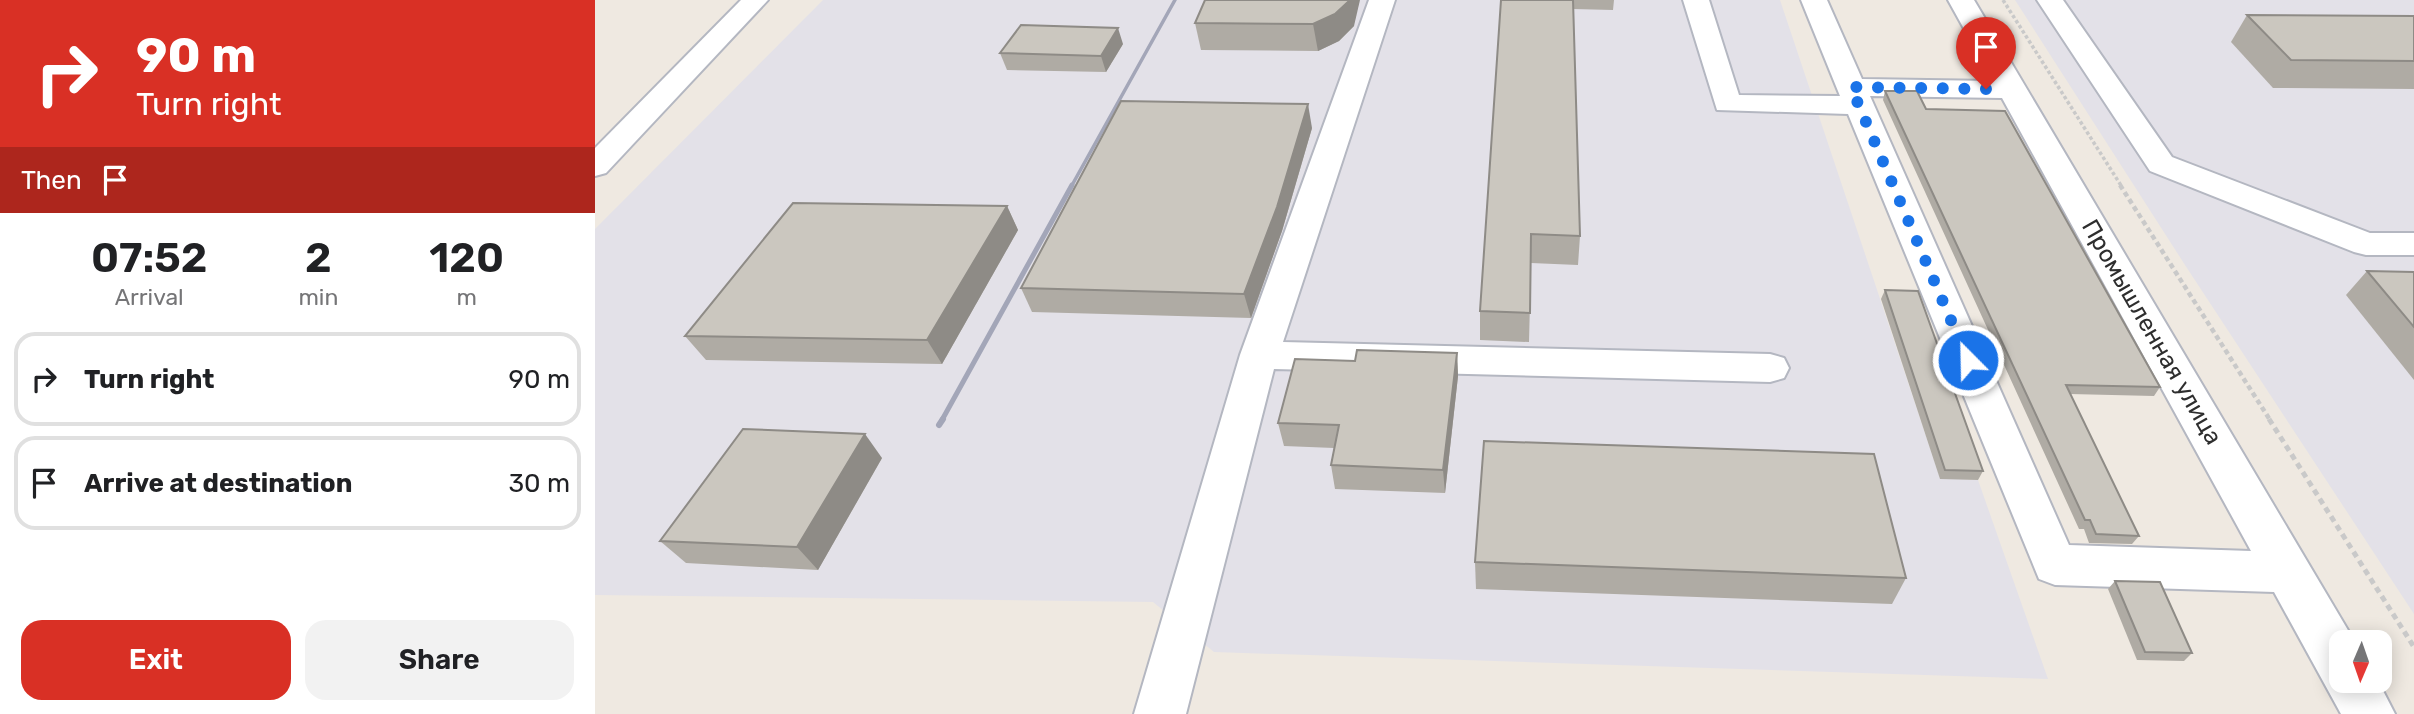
<!DOCTYPE html>
<meta charset="utf-8">
<style>
body{margin:0;font-family:Rubik,sans-serif;background:#f2f2f2;color:#202124;height:100vh;display:flex;flex-direction:column;font-size:26px;white-space:nowrap}
*{box-sizing:border-box;margin:0}
p{font-size:23px;color:#757577}
.icon{flex:none;width:38px;height:38px;fill:none;stroke:currentColor;stroke-width:2;stroke-linecap:round;stroke-linejoin:round}
.map{position:relative;flex:1;overflow:hidden}
.drawer{display:flex;flex-direction:column;background:#fff;width:595px}
.drawer>*{flex:none}
.guide{background:#d93025;color:#fff;overflow:hidden}
.needle{width:46px;rotate:182deg}
.controls{position:absolute;left:1734px;top:630px;display:grid;gap:14px}
.controls a{display:grid;place-items:center;width:63px;height:63px;border-radius:14px;background:#fff;box-shadow:0 4px 18px #0003;font-size:35px}
.pin{position:absolute;display:grid;place-items:center;width:60px;height:60px;color:#fff;margin:-72px -30px;border-radius:50% 50% 50% 0;rotate:-45deg;box-shadow:0 0 7px #0007}
.pin .icon{rotate:45deg}
.me{position:absolute;width:77px;margin:-38px;rotate:337deg;stroke-linejoin:round;filter:drop-shadow(0 0 5px #0008)}
.turn{display:flex;align-items:center;gap:24px;height:147px;padding:0 21px;font-size:32px}
.turn .icon{width:91px;height:91px;stroke-width:2.5}
.turn b{display:block;font-size:49px;line-height:60px}
.then{display:flex;align-items:center;height:66px;padding:0 21px;background:#0003;gap:14px;font-size:26px}
.eta{display:flex;justify-content:space-evenly;align-items:center;height:119px;text-align:center}
.eta b{font-size:42px;font-weight:600;line-height:49px}
.cta{display:flex;gap:14px;margin-top:auto;padding:14px 21px}
.cta a{flex:1;height:80px;border-radius:21px;background:#d93025;color:#fff;font-size:28px;font-weight:600;line-height:80px;text-align:center}
.cta a+a{background:#f2f2f2;color:#202124}
ul{padding:0;list-style:none}
li{display:flex;align-items:center;gap:21px;height:94px;margin:0 14px 10px;padding:0 7px;border:4px solid #e0e0e0;border-radius:21px}
li div{flex:1}
li b{display:block;font-size:26px}
li em{font-style:normal}
main{display:flex;flex:1;min-height:0}
.map>svg:first-child{display:block}
</style>
<main>
<section class="drawer">
<div class="guide">
<div class="turn"><svg class="icon" aria-label="right" viewBox="0 0 24 24"><path d="M7 20v-9h11M14 6l5 5-5 5"/></svg><div><b>90 m</b>Turn right</div></div>
<div class="then">Then<svg class="icon" aria-label="arrive" viewBox="0 0 24 24"><path d="M6 21V4h12l-3 4 3 4H6"/></svg></div>
</div>
<div class="eta">
<div><b>07:52</b><p>Arrival</p></div>
<div><b>2</b><p>min</p></div>
<div><b>120</b><p>m</p></div>
</div>
<ul>
<li><svg class="icon" aria-label="right" viewBox="0 0 24 24"><path d="M7 20v-9h11M14 6l5 5-5 5"/></svg><div><b>Turn right</b></div><em>90 m</em></li>
<li><svg class="icon" aria-label="arrive" viewBox="0 0 24 24"><path d="M6 21V4h12l-3 4 3 4H6"/></svg><div><b>Arrive at destination</b></div><em>30 m</em></li>
</ul>
<div class="cta"><a>Exit</a><a>Share</a></div>
</section>
<div class="map">
<svg width="1819" height="714" viewBox="0 0 1819 714">
<rect width="100%" height="100%" fill="#efe9e1"/>
<!-- industrial -->
<g fill="#e3e1e8">
<path d="M228,0H1185L1345,478L1383,480L1453,679L619,652L558,602L0,595V229Z"/>
<path d="M1420,0H1819V614L1590,265Z"/>
</g>
<g fill="none" stroke-linecap="round" stroke-linejoin="round">
<!-- minor casing -->
<g stroke="#b4b7c1" stroke-width="4">
<g id="minor">
<path d="M146,0H173L11,173L0,176V148Z"/>
<path d="M774,0H800L688,342L1175,354L1189,358L1194,368L1189,378L1175,382L679,369L591,714H539L645,355Z"/>
<path d="M1088,0H1114L1144,95L1245,96L1206,0H1232L1267,79L1398,81L1353,0H1379L1760,642H1746V681H1783L1800,714H1746L1679,592L1460,585L1444,579L1253,114L1122,110ZM1275,96L1407,98L1656,551L1474,545Z"/>
<path d="M1442,0H1468L1577,157L1775,233H1819V255H1771L1759,252L1555,171Z"/>
</g>
</g>
<!-- path-far2 -->
<path stroke="#c9c9c9" stroke-width="3.5" stroke-dasharray="3.5 2.5" stroke-linecap="butt" d="M1408,0L1527,187"/>
<!-- path-far1 -->
<path stroke="#c9c9c9" stroke-width="4.5" stroke-dasharray="5 3.5" stroke-linecap="butt" d="M1525,185L1675,420"/>
<!-- path -->
<path stroke="#c9c9c9" stroke-width="5" stroke-dasharray="6 4.5" stroke-linecap="butt" d="M1674,419L1819,647"/>
<!-- minor -->
<use href="#minor" fill="#fff" fill-rule="evenodd"/>
<!-- rail-far2 -->
<path stroke="#a3a6b8" stroke-width="3.5" d="M476,187L580,0"/>
<!-- rail-far1 -->
<path stroke="#a3a6b8" stroke-width="5" d="M347,420L477,185"/>
<!-- rail -->
<path stroke="#a3a6b8" stroke-width="6" d="M344,425L348,419"/>
</g>
<!-- wall -->
<g fill="#afaba4">
<path d="M610,0L759,26L744,41L723,51L606,50L600,23Z"/>
<path d="M906,0H1019L1018,10L978,9L985,236L983,265L936,263L934,342L885,340V311Z"/>
<path d="M1652,15L1819,16V89L1678,88L1636,42Z"/>
<path d="M528,44L511,72L412,70L405,53Z"/>
<path d="M1290,91L1331,109L1565,387L1559,396L1475,394L1544,536L1537,544L1494,543L1489,529H1484L1288,100Z"/>
<path d="M717,128L687,231L656,318L437,312L426,288Z"/>
<path d="M412,206L423,230L347,364L111,360L90,336Z"/>
<path d="M1772,271L1819,272V380L1751,295Z"/>
<path d="M1290,290L1388,471L1383,480L1345,479L1286,299Z"/>
<path d="M862,353L863,376L850,493L740,489L736,465L739,448L689,446L683,423L760,361Z"/>
<path d="M287,458L223,570L91,563L65,541Z"/>
<path d="M880,562L1311,578L1297,604L881,589Z"/>
<path d="M1520,581L1597,653L1589,661L1542,660L1513,589Z"/>
</g>
<!-- shaded-wall -->
<g fill="#8e8b86">
<path d="M755,0H765L759,26L744,41L723,51L718,24Z"/>
<path d="M523,28L528,44L511,72L506,56Z"/>
<path d="M713,104L717,128L687,231L656,318L649,294Z"/>
<path d="M412,206L423,230L347,364L332,340Z"/>
<path d="M862,353L863,376L850,493L848,470Z"/>
<path d="M270,434L287,458L223,570L202,547Z"/>
</g>
<!-- building -->
<g fill="#cbc7bf" stroke="#8e8b86" stroke-width="2">
<path d="M610,0H755L740,14L718,24L600,23Z"/>
<path d="M906,0H978L985,236L936,234L935,313L885,311Z"/>
<path d="M1652,15L1819,16V61L1696,60Z"/>
<path d="M426,25L523,28L506,56L405,53Z"/>
<path d="M1290,91H1322L1331,109L1410,111L1565,387L1471,385L1544,536L1501,534L1495,520H1490Z"/>
<path d="M526,101L713,104L682,207L649,294L426,288Z"/>
<path d="M198,203L412,206L332,340L90,336Z"/>
<path d="M1772,271L1819,272V327Z"/>
<path d="M1290,290L1323,291L1388,471L1350,470Z"/>
<path d="M762,350L862,353L848,470L736,465L744,425L683,423L700,359L760,361Z"/>
<path d="M148,429L270,434L202,547L65,541Z"/>
<path d="M889,441L1279,454L1311,578L880,562Z"/>
<path d="M1520,581L1565,582L1597,653L1550,652Z"/>
</g>
<g fill="none" stroke-linecap="round" stroke-linejoin="round">
<!-- route -->
<path stroke="#1a73e8" stroke-width="12" stroke-dasharray="0 21.6" d="M1373,360L1256,87L1391,89"/>
</g>
<g text-anchor="middle" dominant-baseline="central" stroke-width="6" stroke-linejoin="round" paint-order="stroke">
<!-- street labels -->
<g font-size="24" fill="#2e2e2e" stroke="#fff">
<text transform="translate(1557 332) rotate(60)">Промышленная улица</text>
</g>
</g>
</svg>
<div class="controls">
<a><svg class="needle" viewBox="-14 -14 28 28"><path d="M0-13l5 13h-10z" fill="#e53935"/><path d="M0 13l5-13h-10z" fill="#757577"/></svg></a>
</div>
<div class="pin" style="left:1391px;top:89px;background:#d93025"><svg class="icon" aria-label="arrive" viewBox="0 0 24 24"><path d="M6 21V4h12l-3 4 3 4H6"/></svg></div>
<svg class="me" style="left:1373px;top:360px" viewBox="-20 -20 40 40"><circle r="17" fill="#1a73e8" stroke="#fff" stroke-width="3"/><path d="M0-11L8 9 0 5-8 9z" fill="#fff"/></svg>
</div>
</main>
